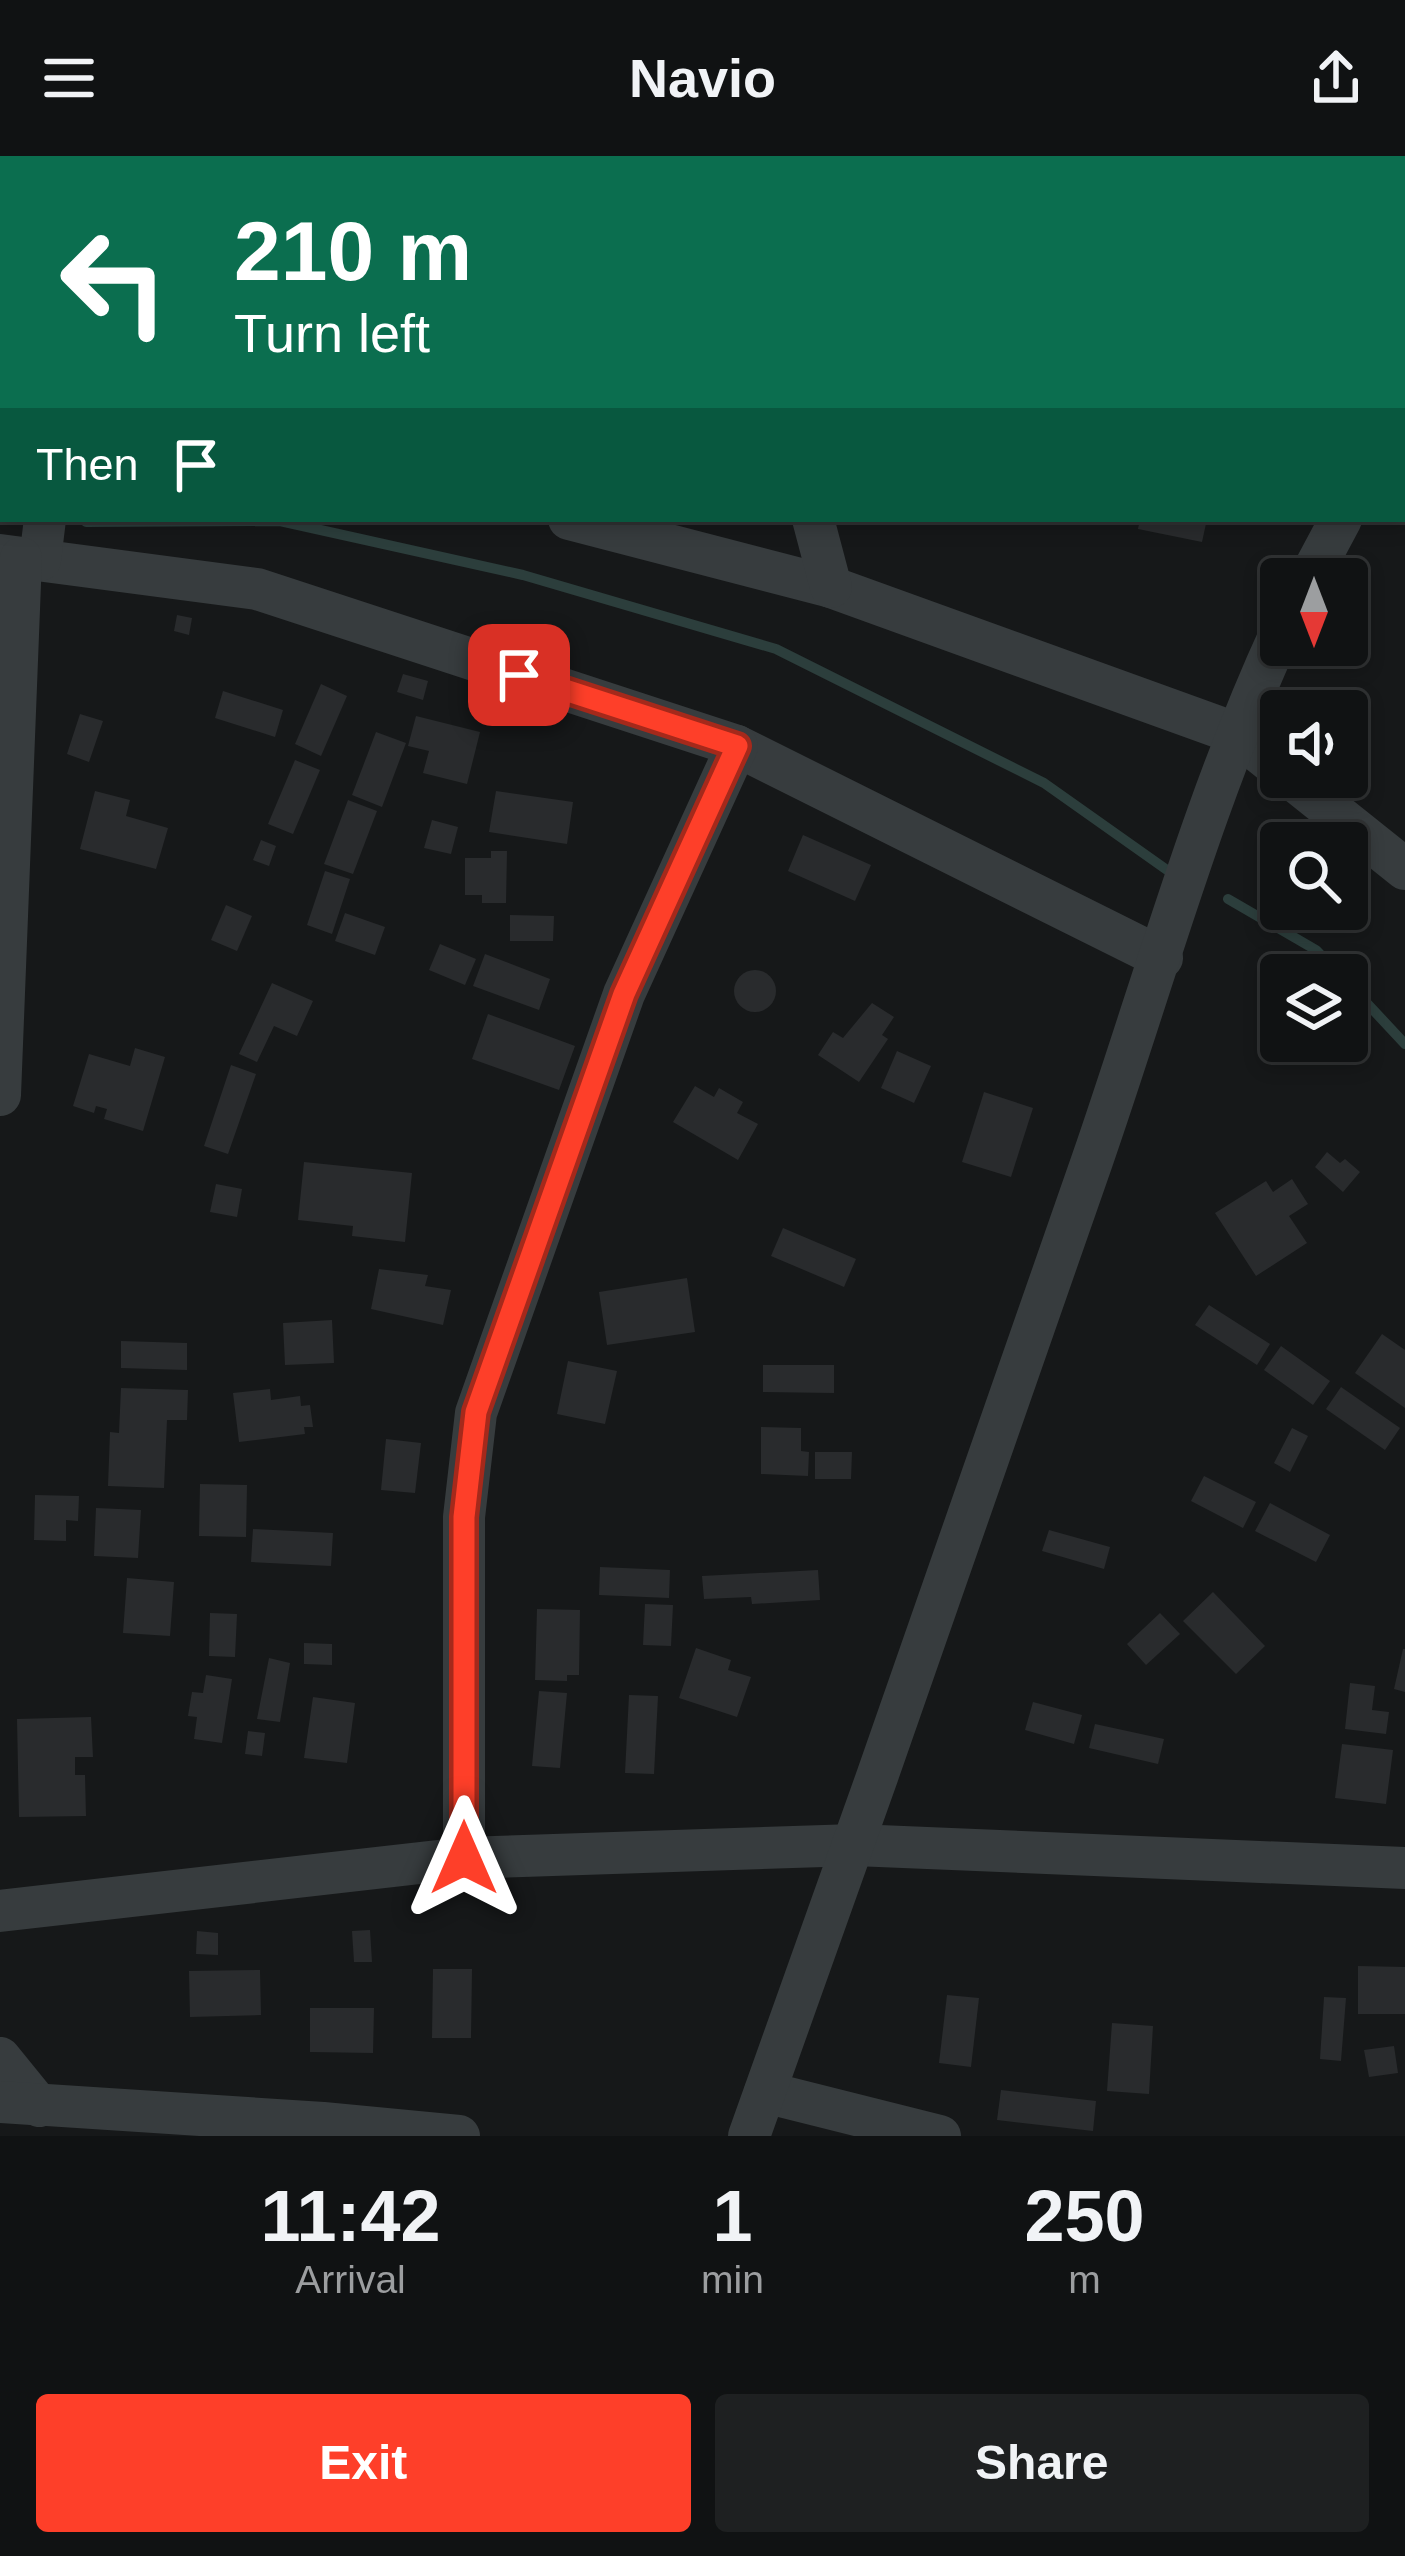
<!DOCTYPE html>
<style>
body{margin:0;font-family:Helvetica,sans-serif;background:#1e2021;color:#f1f3f6;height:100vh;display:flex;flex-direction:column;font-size:45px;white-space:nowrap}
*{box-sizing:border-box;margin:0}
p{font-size:39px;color:#9c9ea0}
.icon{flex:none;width:66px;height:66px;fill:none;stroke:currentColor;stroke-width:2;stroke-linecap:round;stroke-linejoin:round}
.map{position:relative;height:1980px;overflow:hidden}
.drawer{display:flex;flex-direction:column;background:#101213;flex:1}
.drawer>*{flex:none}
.banner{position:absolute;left:0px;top:0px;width:1407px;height:366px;box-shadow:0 6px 18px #0003,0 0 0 3px #303233;background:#0b6e4f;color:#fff;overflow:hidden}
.needle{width:78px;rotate:180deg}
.buttons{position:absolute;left:1260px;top:402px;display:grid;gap:24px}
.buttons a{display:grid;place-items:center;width:108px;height:108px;border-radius:12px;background:#101213;box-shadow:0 6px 18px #0003,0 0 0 3px #303233;font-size:60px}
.pin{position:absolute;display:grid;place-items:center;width:102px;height:102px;color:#fff;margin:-51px;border-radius:24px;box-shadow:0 6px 18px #0006}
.me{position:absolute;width:132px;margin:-66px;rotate:0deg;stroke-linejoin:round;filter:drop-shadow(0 0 9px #0008)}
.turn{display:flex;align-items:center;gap:42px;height:252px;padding:0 36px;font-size:54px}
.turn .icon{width:156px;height:156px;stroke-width:2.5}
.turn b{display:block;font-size:84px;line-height:102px}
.then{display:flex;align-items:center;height:114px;padding:0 36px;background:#0003;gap:24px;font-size:45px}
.eta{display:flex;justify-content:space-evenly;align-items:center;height:204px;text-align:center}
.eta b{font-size:72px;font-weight:600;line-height:84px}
.action{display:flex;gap:24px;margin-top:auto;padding:24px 36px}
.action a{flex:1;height:138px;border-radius:12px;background:#fe3f29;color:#fff;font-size:48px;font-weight:600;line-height:138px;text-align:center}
.action a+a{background:#1e2021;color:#f1f3f6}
header{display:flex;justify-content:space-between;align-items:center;height:156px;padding:0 36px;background:#101213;font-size:54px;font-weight:600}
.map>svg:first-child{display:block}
</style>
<header><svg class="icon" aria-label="menu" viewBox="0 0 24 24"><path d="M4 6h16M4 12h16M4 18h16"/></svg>Navio<svg class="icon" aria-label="share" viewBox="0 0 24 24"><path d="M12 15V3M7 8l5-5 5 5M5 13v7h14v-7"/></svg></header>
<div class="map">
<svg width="1405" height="1980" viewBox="0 0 1405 1980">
<rect width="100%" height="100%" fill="#161819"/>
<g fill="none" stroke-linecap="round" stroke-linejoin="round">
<!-- stream -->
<g stroke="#2c3e3c" stroke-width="10">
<path d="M0,354H3"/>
<path d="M86,366L280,365L523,419L776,493L1044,627L1167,714"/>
<path d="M1228,743L1316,794L1340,819"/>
<path d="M1347,826L1405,888"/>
</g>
</g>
<!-- building -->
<g fill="#292b2d">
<path d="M1140,363H1207L1202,386L1138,373Z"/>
<path d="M177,459L192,462L189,479L174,475Z"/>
<path d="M403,518L428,525L423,544L397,536Z"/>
<path d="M321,528L347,540L321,600L295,588Z"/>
<path d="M223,535L283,554L275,581L215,562Z"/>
<path d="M80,558L103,565L89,606L67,598Z"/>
<path d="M416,560L480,576L467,628L423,617L429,595L408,590Z"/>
<path d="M376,576L406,587L382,651L352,639Z"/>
<path d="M295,604L320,614L293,678L268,668Z"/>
<path d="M95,635L130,644L126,660L168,672L156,713L80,693Z"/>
<path d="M496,635L573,646L567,688L489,676Z"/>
<path d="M348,644L377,655L353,718L324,708Z"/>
<path d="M432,664L458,671L451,698L424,692Z"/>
<path d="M803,679L871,709L855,745L788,715Z"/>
<path d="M261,684L276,690L269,710L253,704Z"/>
<path d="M491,695H507L506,747H482V739H465V702H491Z"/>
<path d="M325,715L350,723L332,778L307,769Z"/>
<path d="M226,749L252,760L237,795L211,784Z"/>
<path d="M345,757L385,771L375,799L335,785Z"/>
<path d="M510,759L554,760L553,785H510Z"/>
<path d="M440,788L476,803L465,829L429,814Z"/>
<path d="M485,798L550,823L539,854L473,830Z"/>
<circle cx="755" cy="835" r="21"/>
<path d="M272,827L313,845L297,880L274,870L257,906L239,898Z"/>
<path d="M872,847L894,861L882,879L888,883L859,926L818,899L833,876L843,882Z"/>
<path d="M488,858L575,890L559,934L472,903Z"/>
<path d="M135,892L165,901L143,975L104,963L107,953L96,950L94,957L73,950L89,898L130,910Z"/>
<path d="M897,895L931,910L914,947L881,932Z"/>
<path d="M231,909L256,918L228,998L204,990Z"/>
<path d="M695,930L714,941L719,932L743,946L737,957L758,968L738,1004L673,966Z"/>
<path d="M984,936L1033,952L1011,1021L962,1006Z"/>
<path d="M1327,996L1340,1007L1345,1003L1360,1016L1343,1036L1315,1011Z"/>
<path d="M304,1006L412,1017L405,1086L352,1080L353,1070L298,1064Z"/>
<path d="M1292,1023L1308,1048L1289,1060L1307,1087L1256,1120L1215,1057L1266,1025L1273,1036Z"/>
<path d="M216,1028L242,1033L237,1061L210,1056Z"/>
<path d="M783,1072L856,1103L844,1131L771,1100Z"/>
<path d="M379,1113L428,1119L425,1130L451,1134L443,1169L371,1153Z"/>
<path d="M687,1122L695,1176L607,1189L599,1136Z"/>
<path d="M1209,1149L1270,1188L1257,1209L1195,1169Z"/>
<path d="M332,1164L334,1207L285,1209L283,1167Z"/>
<path d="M1382,1178L1405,1194V1252L1355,1217Z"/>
<path d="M121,1185L187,1187V1214L121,1212Z"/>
<path d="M1281,1190L1330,1225L1313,1249L1264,1214Z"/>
<path d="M568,1205L617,1215L605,1268L557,1258Z"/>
<path d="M763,1209H834V1237L763,1236Z"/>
<path d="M1341,1231L1400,1272L1385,1294L1326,1253Z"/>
<path d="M121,1232L188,1234L187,1264H167L164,1332L108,1330L110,1276L119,1277Z"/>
<path d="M270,1233L271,1244L300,1240L301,1250L310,1249L313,1271H304L305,1278L239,1286L233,1237Z"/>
<path d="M761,1271L801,1272V1295L809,1296L808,1320L761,1318Z"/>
<path d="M1292,1272L1308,1280L1290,1316L1274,1307Z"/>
<path d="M386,1283L421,1287L415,1337L381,1334Z"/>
<path d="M815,1296H852L851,1323H815Z"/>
<path d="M1204,1320L1256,1346L1243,1372L1191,1345Z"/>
<path d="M200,1328L247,1329L246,1381L199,1380Z"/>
<path d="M35,1339L79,1340L78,1365L66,1364V1385L34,1384Z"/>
<path d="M1270,1347L1330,1379L1316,1406L1255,1375Z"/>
<path d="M96,1352L141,1354L138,1402L94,1400Z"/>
<path d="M253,1373L333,1377L331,1410L251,1406Z"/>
<path d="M1049,1374L1110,1391L1104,1413L1042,1395Z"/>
<path d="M600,1411L670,1414L669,1442L599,1439Z"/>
<path d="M818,1414L820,1444L752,1448L751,1441L704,1443L702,1420Z"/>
<path d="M127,1422L174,1426L170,1480L123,1477Z"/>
<path d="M1213,1436L1265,1490L1236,1518L1183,1465Z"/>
<path d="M645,1448L673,1449L671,1490L643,1489Z"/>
<path d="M537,1453L580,1454L579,1519H567V1525L535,1524Z"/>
<path d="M210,1457L237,1458L235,1501L209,1500Z"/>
<path d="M1160,1457L1180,1478L1146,1509L1127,1488Z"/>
<path d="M304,1487L332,1488V1509L304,1508Z"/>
<path d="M696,1492L731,1504L728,1514L751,1521L737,1561L679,1542Z"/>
<path d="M1403,1493H1405V1536L1394,1533Z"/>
<path d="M269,1502L290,1507L280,1566L257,1563Z"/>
<path d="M206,1519L232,1523L222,1587L194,1583L197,1561L188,1560L192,1536L203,1537Z"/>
<path d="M1350,1527L1375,1530L1372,1554L1389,1556L1386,1578L1345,1573Z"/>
<path d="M539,1535L567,1537L560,1612L532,1610Z"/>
<path d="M629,1539L658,1540L654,1618L625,1617Z"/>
<path d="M313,1541L355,1547L347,1607L304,1602Z"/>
<path d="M1033,1546L1082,1559L1074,1588L1025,1574Z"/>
<path d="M91,1561L93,1601H75V1619H85L86,1660L19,1661L17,1563Z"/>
<path d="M1095,1568L1164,1583L1158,1608L1089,1592Z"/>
<path d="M248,1575L265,1577L262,1600L245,1598Z"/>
<path d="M1342,1588L1393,1594L1386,1648L1335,1642Z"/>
<path d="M370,1774L372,1806H354L352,1775Z"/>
<path d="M197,1775L218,1777V1799L196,1798Z"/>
<path d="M1358,1810L1405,1811V1858H1358Z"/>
<path d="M433,1813H472L471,1882H432Z"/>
<path d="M260,1814L261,1859L190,1861L189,1815Z"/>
<path d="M947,1839L979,1842L971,1911L939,1907Z"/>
<path d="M1324,1841L1346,1842L1341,1905L1320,1903Z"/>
<path d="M310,1852H374L373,1897L310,1896Z"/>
<path d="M1112,1867L1153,1870L1149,1938L1107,1935Z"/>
<path d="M1394,1890L1398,1917L1369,1921L1364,1894Z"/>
<path d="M1001,1934L1096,1945L1093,1975L997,1964Z"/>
</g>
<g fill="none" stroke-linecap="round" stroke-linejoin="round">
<!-- minor -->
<g stroke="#373c3e" stroke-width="42">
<path d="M357,0L367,3"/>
<path d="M1341,0L1342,3"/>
<path d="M815,3L816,0"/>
<path d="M0,259H3"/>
<path d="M1404,280L1405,279"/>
<path d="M569,363L831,431L1235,577L1281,614"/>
<path d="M813,363L831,431"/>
<path d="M0,399L257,433L737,590L1162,802"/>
<path d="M40,404L45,363"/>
<path d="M1309,423L1341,363"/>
<path d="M1290,621L1405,713"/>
<path d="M0,939L21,402"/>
<path d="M464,1702V1361L476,1257L624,838L737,590"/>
<path d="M0,1755L464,1702L855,1689L1405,1712"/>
<path d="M0,1902L39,1950"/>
<path d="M765,1936L940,1980"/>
<path d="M0,1946L323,1967L459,1980"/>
<path d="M749,1980C866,1656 979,1330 1092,1005C1153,829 1203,645 1281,476"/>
</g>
</g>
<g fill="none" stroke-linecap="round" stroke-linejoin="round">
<!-- route casing -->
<g stroke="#a5291b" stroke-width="30">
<path id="route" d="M464,1702V1361L476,1256L624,838L737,590L519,519"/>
</g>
<!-- route -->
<use href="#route" stroke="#fe3f29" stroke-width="21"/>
</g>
</svg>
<div class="buttons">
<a><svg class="needle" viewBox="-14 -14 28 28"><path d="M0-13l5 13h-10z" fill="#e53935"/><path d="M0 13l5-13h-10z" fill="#9c9ea0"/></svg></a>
<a><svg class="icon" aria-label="sound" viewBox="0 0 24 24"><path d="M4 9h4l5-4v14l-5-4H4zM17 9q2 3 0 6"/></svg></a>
<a><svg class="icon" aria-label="search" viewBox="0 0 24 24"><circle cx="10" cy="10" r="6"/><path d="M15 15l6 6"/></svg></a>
<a><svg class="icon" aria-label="layers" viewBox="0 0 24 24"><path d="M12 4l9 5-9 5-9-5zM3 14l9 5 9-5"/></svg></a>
</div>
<div class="pin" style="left:519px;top:519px;background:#d93025"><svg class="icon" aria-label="arrive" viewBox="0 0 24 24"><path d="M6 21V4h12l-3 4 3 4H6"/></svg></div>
<svg class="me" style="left:464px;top:1702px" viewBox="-20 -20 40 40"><path d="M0-17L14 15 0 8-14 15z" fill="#fe3f29" stroke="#fff" stroke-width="4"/></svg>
<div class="banner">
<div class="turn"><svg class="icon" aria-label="left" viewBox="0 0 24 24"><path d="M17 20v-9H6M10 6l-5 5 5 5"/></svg><div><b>210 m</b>Turn left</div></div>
<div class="then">Then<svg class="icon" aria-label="arrive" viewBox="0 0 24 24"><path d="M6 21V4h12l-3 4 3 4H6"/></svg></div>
</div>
</div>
<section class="drawer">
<div class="eta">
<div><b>11:42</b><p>Arrival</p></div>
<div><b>1</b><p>min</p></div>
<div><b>250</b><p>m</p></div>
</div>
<div class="action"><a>Exit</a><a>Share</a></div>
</section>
